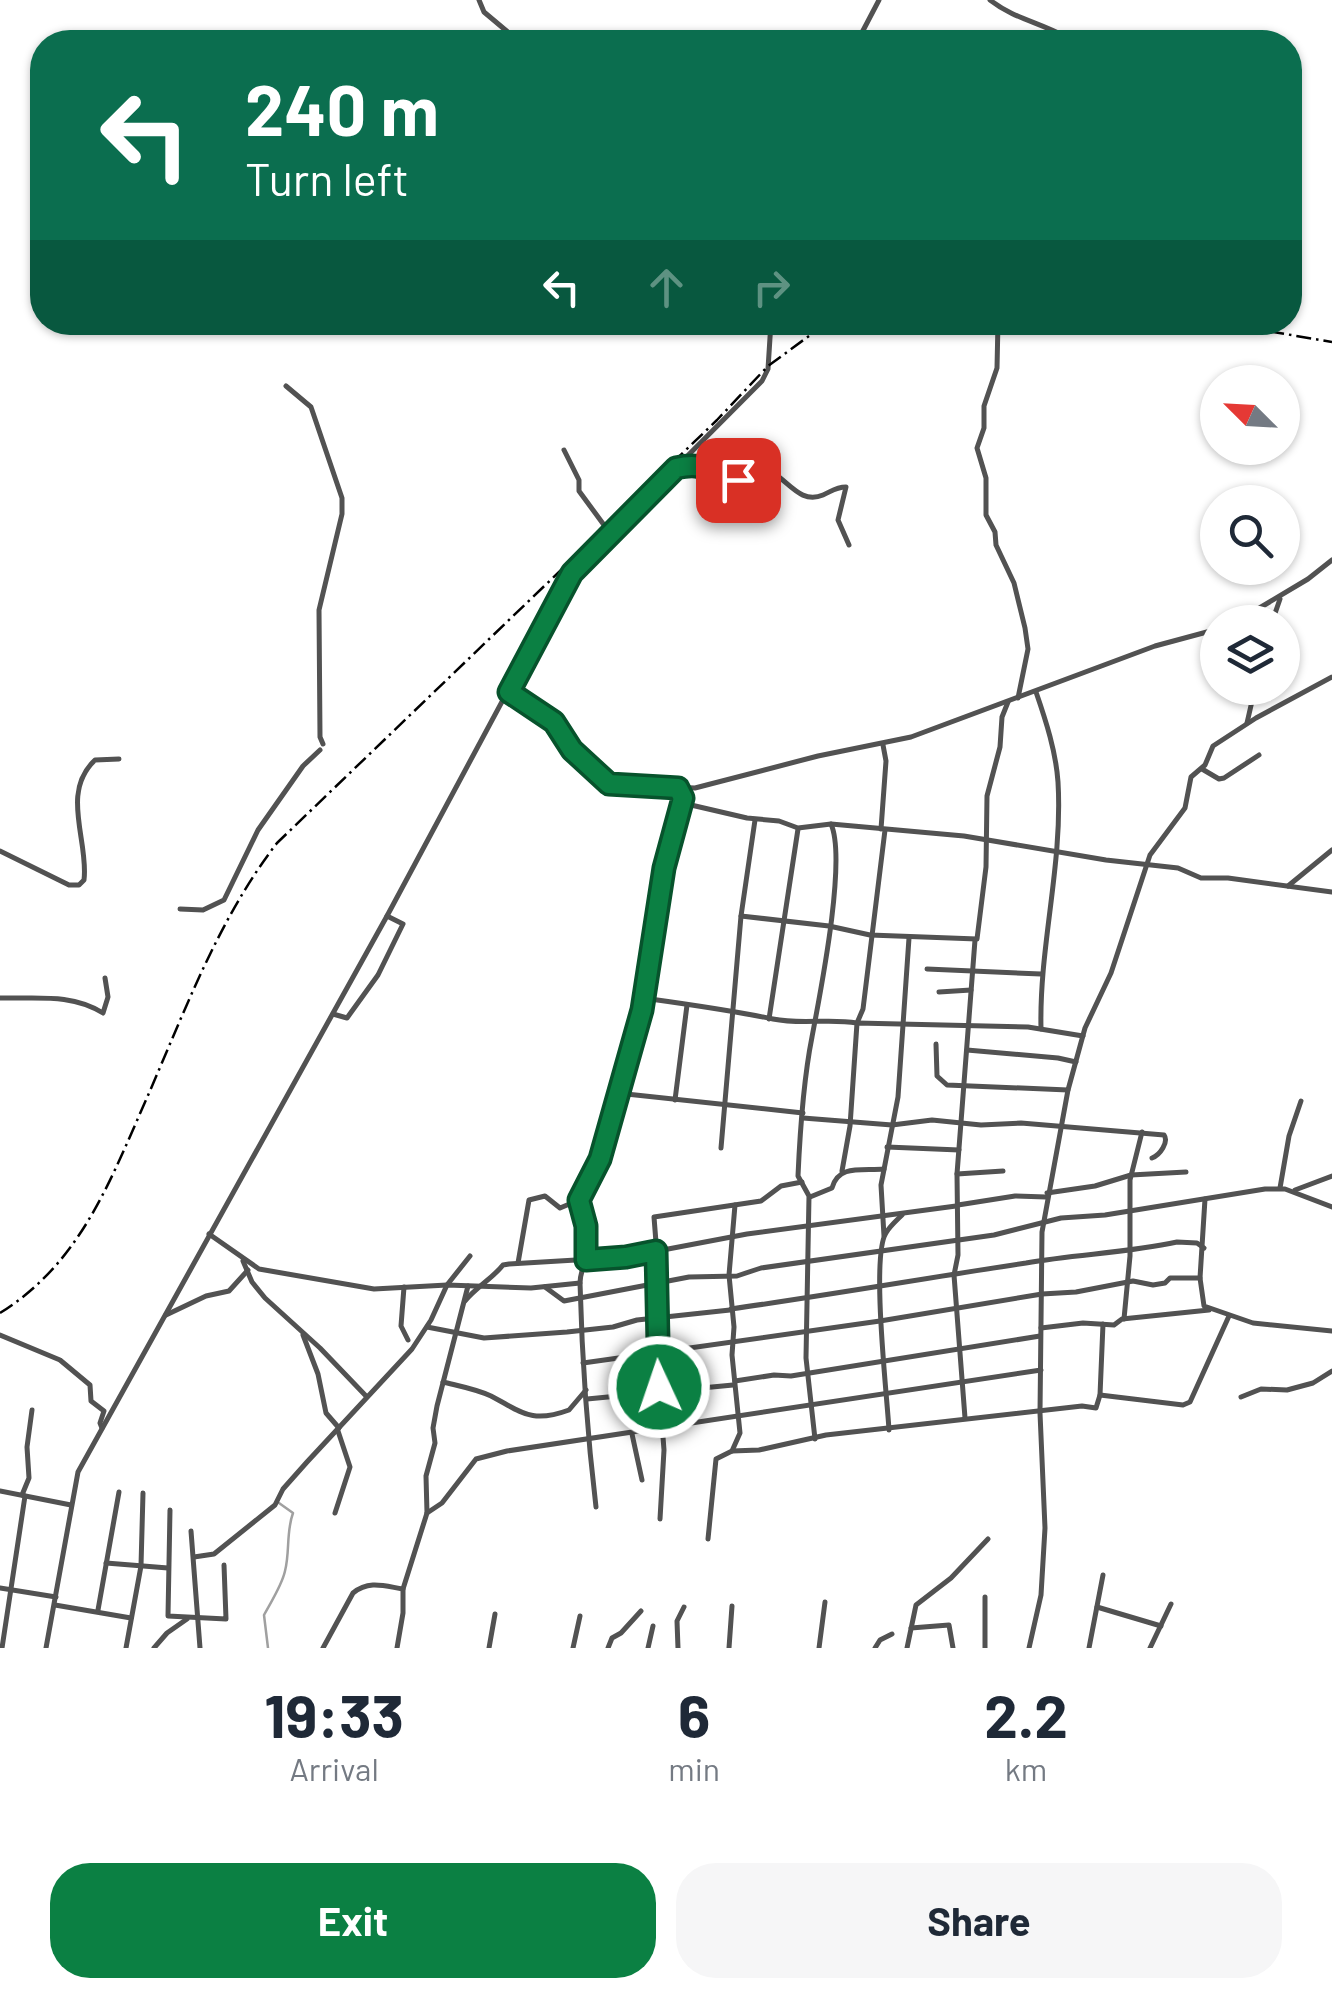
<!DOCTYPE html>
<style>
body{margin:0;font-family:Barlow,sans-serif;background:#f6f6f7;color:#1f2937;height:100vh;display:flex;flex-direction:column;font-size:38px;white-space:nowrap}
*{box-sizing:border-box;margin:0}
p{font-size:32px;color:#747a83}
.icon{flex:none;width:55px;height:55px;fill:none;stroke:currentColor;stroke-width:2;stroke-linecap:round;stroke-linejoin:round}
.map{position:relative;height:1648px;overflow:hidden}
.panel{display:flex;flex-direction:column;background:#fff;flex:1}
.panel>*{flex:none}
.banner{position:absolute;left:30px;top:30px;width:1272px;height:305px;border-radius:40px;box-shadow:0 2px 8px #0004;background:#0b6e4f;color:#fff;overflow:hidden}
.needle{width:65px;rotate:294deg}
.buttons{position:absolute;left:1200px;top:365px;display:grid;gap:20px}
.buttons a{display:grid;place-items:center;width:100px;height:100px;border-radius:50%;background:#fff;box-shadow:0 2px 8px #0004;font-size:50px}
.pin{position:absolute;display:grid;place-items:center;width:85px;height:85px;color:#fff;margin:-42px;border-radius:20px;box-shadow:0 5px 15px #0006}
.me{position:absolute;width:110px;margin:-55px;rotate:357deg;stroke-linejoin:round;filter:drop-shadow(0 0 8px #0008)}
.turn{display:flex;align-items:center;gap:35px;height:210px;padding:0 50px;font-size:45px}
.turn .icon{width:130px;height:130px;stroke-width:2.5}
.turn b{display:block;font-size:70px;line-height:85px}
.lanes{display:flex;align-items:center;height:95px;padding:0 50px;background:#0003;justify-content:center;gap:50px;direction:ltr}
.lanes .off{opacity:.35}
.eta{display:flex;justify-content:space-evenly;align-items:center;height:170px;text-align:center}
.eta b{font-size:60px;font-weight:700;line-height:70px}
.action{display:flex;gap:20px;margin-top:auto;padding:20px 50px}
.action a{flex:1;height:115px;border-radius:40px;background:#0b8043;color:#fff;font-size:40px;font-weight:700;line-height:115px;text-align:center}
.action a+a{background:#f6f6f7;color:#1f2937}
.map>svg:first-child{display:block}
</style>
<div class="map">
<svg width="1332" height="1648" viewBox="0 0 1332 1648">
<rect width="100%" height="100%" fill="#fff"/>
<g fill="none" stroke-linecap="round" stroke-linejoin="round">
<!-- stream -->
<path stroke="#a0a0a0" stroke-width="2.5" d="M268,1648L264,1615C271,1602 282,1585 285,1571C290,1552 286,1532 293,1513L279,1503"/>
<!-- minor -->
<g stroke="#525252" stroke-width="5">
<path d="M479,0L484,12L509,33H534L548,42"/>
<path d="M990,0C1013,18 1038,22 1064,36L1065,42"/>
<path d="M857,42L879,0"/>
<path d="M998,322L997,368L984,406V428L977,448L986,478V515L995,532L996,545L1014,583L1025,628L1028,649L1018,698"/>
<path d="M286,386L311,407L342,498V514L319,610L320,737L323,744"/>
<path d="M564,450L579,480V491L604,525"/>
<path d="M679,467C699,463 706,468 721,482L779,477C793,488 804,503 823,495C832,491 836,487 846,487L838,520L849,545"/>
<path d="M1236,622L1308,579L1332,560"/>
<path d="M1272,622L1280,599"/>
<path d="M509,692L554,722L572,751L609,784L695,788L818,756L911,737L1155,646L1218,629"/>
<path d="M1036,692C1046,721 1056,752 1058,782C1063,865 1039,946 1041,1029"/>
<path d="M1247,723L1255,688"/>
<path d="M1202,769L1219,779L1224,778L1259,755"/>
<path d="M678,789L691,805L747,818L779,821L798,828L831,824L964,836L1106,860L1178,868L1201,878H1228L1332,892"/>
<path d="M881,829L886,761L883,745"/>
<path d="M0,851L69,885H79L84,880C89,841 60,793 95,760L119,759"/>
<path d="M1288,886L1332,850"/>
<path d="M180,909L203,910L224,900L258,830L303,766L320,750"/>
<path d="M741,916L829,926L870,935L977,939L986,867L987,796L1000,747L1002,717L1008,702"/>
<path d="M927,969L1041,974"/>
<path d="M939,992L971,990"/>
<path d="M0,998C36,999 71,993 103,1013L108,997L105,978"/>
<path d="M643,998C686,1004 730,1010 773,1019C802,1025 829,1018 857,1023L863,1009L885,830"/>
<path d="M333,1014L347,1018L378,975L403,924L387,916"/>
<path d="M769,1019L798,829"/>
<path d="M936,1044L937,1076L947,1085L1068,1090"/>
<path d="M967,1050L1058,1058L1076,1062"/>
<path d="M617,1093L803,1113"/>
<path d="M675,1100L687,1005"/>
<path d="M803,1118L892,1125L932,1120L981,1125L1021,1123L1164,1135C1169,1142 1160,1155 1152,1158"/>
<path d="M887,1147L959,1150"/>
<path d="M721,1148L741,916L755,820"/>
<path d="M842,1171L850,1126L857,1023L1028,1027L1083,1036"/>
<path d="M957,1174L1003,1171"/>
<path d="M1280,1188L1289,1136L1301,1101"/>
<path d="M1295,1190L1332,1176"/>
<path d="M1047,1193L1095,1186L1131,1175L1186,1172"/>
<path d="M810,1197L832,1188C838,1164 863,1171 884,1169"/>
<path d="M1205,1199L1200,1278L1204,1306L1253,1323L1332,1331"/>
<path d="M958,1205L1015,1196L1046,1197"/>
<path d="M209,1234L259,1269L374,1289L447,1285L531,1288L580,1283"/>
<path d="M884,1236L881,1185L898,1097L909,938"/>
<path d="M243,1261L252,1282L265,1298L320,1348L366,1396"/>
<path d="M518,1263L529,1200L545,1196L560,1208L579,1200"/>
<path d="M404,1287L401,1326L408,1340"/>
<path d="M545,1287L564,1301L689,1277L737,1276L761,1268L994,1235L1061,1218L1105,1215L1265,1189H1285L1332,1207"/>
<path d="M465,1301C476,1287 492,1279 503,1265L509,1264L626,1257L747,1234L956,1206"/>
<path d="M731,1309C829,1295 927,1278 1026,1263C1076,1254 1127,1253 1177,1242L1197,1243L1204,1248"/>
<path d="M166,1315L206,1296L229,1291L248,1270"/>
<path d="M1124,1319L1130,1256V1180L1142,1132"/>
<path d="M427,1327L484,1338L567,1332L613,1327L637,1320L730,1310"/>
<path d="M1041,1328L1083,1323L1114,1325L1122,1319L1209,1310"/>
<path d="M0,1335L60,1360L90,1385L91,1401L104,1411L100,1423L102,1428"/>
<path d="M303,1335L318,1374L326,1413L339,1428"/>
<path d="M583,1363L880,1321L1042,1294L1076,1292L1133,1281L1153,1285L1165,1283L1170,1278H1200"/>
<path d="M735,1381L774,1375L791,1376L1040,1336"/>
<path d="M443,1382C459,1386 476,1389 491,1396C522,1412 531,1424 569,1410L586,1390"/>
<path d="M1100,1395L1183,1405L1190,1402L1229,1316"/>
<path d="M1241,1397L1261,1389L1287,1390L1313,1383L1332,1371"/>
<path d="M587,1399L733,1385"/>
<path d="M965,1418L954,1275L958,1255L957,1174L975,940"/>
<path d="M889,1430C887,1395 871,1256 886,1233C889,1227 897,1220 902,1215"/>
<path d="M632,1434L642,1480"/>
<path d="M815,1439L806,1358L809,1196L798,1176C800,1131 803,1082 812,1037C820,994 847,860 831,824"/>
<path d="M732,1451L759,1450L826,1435L1082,1406L1096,1408L1100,1395L1103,1324"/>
<path d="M0,1491L71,1505"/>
<path d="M22,1495L29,1478L27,1447L32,1410"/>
<path d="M596,1507C587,1432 582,1358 580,1283C580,1274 583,1269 585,1261C590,1241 583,1219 579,1200L600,1159L641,1009L656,907L683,798"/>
<path d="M170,1510L168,1616L226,1619L224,1565"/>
<path d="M335,1513L350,1467L338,1431"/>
<path d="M427,1513L442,1503L476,1459L507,1451L1041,1370"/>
<path d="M660,1519L664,1450L658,1372L655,1303L658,1268L654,1217L761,1201L781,1186L802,1182"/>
<path d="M191,1531L200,1648"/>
<path d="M708,1539L716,1459L732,1451L740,1433L732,1355L734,1327L729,1275L735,1205"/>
<path d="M194,1557L214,1554L275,1505L283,1489L307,1462L412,1349L431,1320L447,1285L470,1256"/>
<path d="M106,1563L168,1568"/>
<path d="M0,1588L56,1597"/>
<path d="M985,1597V1648"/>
<path d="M55,1605L131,1618"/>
<path d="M1097,1607L1161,1626"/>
<path d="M98,1610L119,1492"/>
<path d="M911,1628L949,1625L953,1648"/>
<path d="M2,1648L25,1496"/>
<path d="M46,1648L78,1472L387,916L571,573L762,381L768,369L771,322"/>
<path d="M126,1648L141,1566L143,1493"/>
<path d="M154,1648L167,1633L187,1619"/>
<path d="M323,1648L353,1593C369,1580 384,1586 403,1589"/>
<path d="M397,1648L403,1613V1589L427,1513L426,1476L435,1443L433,1428L437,1406L468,1286"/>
<path d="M489,1648L495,1614"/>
<path d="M573,1648L580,1616"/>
<path d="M608,1648L612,1638L621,1633L641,1611"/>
<path d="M648,1648L653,1626"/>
<path d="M678,1648L677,1621L684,1607"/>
<path d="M729,1648L732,1606"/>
<path d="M819,1648L825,1602"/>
<path d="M875,1648L880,1640L892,1634"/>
<path d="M907,1648L916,1605L951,1578L988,1539"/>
<path d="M1029,1648L1041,1595L1045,1528L1040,1413L1042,1232L1068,1090L1085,1028L1111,973L1150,855L1185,808L1191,777L1205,765L1213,746L1256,718L1332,677"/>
<path d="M1089,1648L1103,1575"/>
<path d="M1150,1648L1171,1604"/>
</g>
<!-- rail -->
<g stroke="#000" stroke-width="2.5" stroke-dasharray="15 5 2.5 5" stroke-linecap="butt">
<path d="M1215,322L1332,342"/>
<path d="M0,1313C77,1265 107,1189 142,1109C182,1019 216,922 277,843L717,420L768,366L828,322"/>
</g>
</g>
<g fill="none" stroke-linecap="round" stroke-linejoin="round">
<!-- route casing -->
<g stroke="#07532c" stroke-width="25">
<path id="route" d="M659,1387L656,1251L626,1257L586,1260V1226L579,1200L600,1159L642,1010L664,868L683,798L678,788L609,784L572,750L554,722L509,692L572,573L676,468C698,463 705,466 721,482L738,480"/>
</g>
<!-- route -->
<use href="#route" stroke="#0b8043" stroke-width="18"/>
</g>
</svg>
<div class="buttons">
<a><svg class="needle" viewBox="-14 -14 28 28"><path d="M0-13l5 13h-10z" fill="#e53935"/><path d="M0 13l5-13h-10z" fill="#747a83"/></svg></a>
<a><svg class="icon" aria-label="search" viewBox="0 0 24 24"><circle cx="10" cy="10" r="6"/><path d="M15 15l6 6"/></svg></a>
<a><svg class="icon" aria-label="layers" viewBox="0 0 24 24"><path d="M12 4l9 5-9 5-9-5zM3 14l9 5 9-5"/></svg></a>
</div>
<div class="pin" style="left:738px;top:480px;background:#d93025"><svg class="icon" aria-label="arrive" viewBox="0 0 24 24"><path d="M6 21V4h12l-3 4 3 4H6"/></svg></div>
<svg class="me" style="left:659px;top:1387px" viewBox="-20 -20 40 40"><circle r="17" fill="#0b8043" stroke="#fff" stroke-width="3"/><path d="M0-11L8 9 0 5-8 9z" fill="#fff"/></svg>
<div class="banner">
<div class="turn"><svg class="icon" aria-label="left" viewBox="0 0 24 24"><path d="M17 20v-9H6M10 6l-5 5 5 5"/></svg><div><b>240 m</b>Turn left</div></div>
<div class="lanes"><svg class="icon" aria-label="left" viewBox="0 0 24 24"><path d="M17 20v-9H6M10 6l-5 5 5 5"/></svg><svg class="icon off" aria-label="ahead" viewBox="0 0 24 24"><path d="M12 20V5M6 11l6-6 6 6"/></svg><svg class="icon off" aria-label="right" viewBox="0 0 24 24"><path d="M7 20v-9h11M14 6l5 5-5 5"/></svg></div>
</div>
</div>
<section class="panel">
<div class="eta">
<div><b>19:33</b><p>Arrival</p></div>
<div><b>6</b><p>min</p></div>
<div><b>2.2</b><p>km</p></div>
</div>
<div class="action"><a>Exit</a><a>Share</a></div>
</section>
